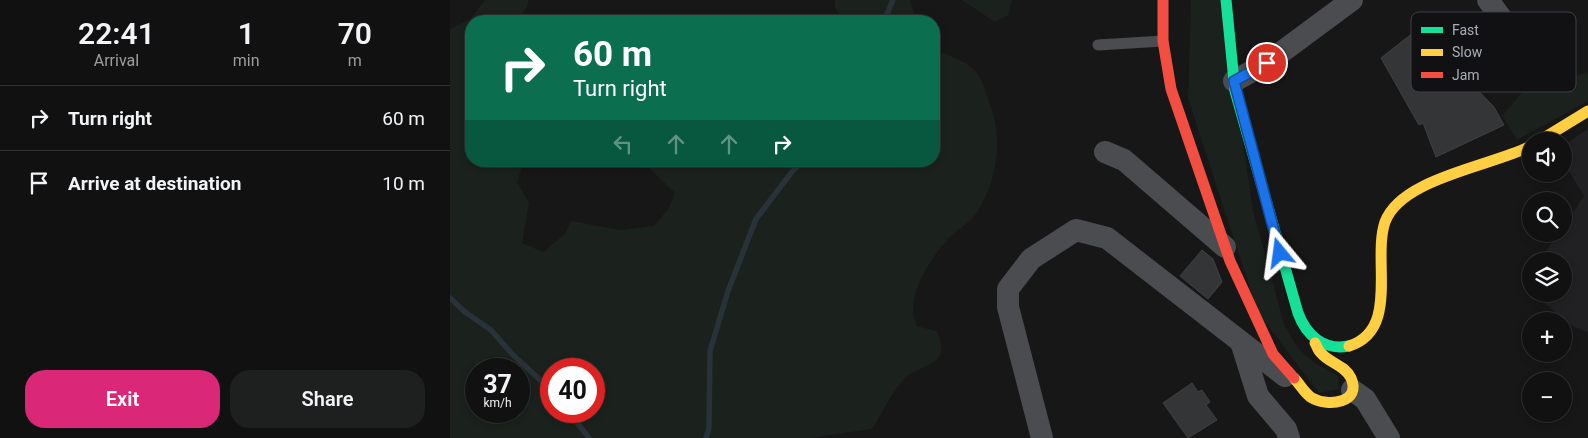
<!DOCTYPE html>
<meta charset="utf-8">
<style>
body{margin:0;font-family:Roboto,sans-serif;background:#1e1f1f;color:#f1f3f6;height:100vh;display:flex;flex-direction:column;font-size:19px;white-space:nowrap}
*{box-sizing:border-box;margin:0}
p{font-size:16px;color:#9c9d9f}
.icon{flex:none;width:28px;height:28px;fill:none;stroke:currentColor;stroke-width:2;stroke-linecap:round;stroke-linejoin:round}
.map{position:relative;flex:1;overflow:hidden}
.side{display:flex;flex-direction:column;background:#111;width:450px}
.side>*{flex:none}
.guide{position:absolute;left:15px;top:15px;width:475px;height:152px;border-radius:20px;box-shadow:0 2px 8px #0003,0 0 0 1px #303131;background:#0b6e4f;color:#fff;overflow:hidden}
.fabs{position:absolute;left:1072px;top:132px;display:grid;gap:10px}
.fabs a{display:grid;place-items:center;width:50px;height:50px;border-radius:50%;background:#111;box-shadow:0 2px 8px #0003,0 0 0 1px #303131;font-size:25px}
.speed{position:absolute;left:15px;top:358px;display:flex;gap:10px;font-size:25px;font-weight:700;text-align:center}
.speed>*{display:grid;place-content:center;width:65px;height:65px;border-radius:50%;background:#111;box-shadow:0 2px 8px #0003,0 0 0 1px #303131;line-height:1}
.speed small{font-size:12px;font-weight:400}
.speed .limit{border:8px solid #d22;background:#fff;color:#111}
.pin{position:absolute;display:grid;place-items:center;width:42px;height:42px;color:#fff;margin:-21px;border:2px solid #fff;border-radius:50%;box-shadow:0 1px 5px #0007}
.me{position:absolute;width:55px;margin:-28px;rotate:344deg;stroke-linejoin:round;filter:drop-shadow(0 0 4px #0008)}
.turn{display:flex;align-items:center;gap:18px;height:105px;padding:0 25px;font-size:22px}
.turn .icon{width:65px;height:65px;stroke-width:2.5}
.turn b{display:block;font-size:35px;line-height:42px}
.lanes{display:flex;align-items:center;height:48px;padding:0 25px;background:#0003;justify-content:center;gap:25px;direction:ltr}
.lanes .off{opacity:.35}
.eta{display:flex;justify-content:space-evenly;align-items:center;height:85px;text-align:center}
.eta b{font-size:30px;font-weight:600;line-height:35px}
.button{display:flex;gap:10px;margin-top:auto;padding:10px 25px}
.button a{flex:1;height:58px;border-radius:20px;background:#db2777;color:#fff;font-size:20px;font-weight:600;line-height:58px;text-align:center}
.button a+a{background:#1e1f1f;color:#f1f3f6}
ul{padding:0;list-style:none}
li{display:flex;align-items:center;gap:15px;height:65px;padding:0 25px;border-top:1px solid #303131}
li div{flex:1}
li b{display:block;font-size:19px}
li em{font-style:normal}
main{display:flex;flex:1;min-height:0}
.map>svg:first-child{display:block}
</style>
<main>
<section class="side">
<div class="eta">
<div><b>22:41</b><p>Arrival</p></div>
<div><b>1</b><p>min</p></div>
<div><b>70</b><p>m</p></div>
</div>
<ul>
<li><svg class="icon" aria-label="right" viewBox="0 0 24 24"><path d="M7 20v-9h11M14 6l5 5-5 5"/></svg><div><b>Turn right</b></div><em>60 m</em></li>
<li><svg class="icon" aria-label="arrive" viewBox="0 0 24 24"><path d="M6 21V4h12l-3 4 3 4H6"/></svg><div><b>Arrive at destination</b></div><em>10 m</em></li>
</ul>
<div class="button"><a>Exit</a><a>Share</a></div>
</section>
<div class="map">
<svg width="1138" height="438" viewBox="0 0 1138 438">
<rect width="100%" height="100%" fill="#171717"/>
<!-- built -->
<path fill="#212124" d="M1138,129V332L1124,327L1083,294H1114V261H1089L1108,234H1114V226L1134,196L1114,163V145Z"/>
<!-- green -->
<g fill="#1b211c" fill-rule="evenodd">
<path d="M35,0H79L77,7L66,21H21V161H74L67,182L79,203L72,243L93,252L115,234L121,221L171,230L204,226L218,209L225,193L192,161H235L258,165L266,161H484V49C526,67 528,65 542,110C553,144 546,186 525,215C518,224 507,230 499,238C480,259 453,298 467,326L486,331C506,367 467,364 453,380C441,394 432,413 422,429L360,438H0V29L20,19ZM26,369H69V411H26ZM101,369H144V411H101Z"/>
<path d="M385,0H460L467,21H395L385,8Z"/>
<path d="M512,0H562L558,15L545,22Z"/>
<path d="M741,0H772L803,211L834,324L847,347L853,353L865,363L888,376L890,389L869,393L808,313L738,98Z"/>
<path d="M1089,52L1113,81L1138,72V101L1067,140L1052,116L1079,84Z"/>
</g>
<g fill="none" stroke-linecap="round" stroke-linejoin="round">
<!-- stream -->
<g stroke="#2a3239" stroke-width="5.5">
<path d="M434,21L443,0"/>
<path d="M0,298L15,312L41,330L62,354L101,390"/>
<path d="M118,411L139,438"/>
<path d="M256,438L259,428L260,351L278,291L306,219L341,173L352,161"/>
</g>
</g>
<!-- building -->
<g fill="#343537" stroke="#3f4043">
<path d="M968,29L1044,107L1054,125L986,157L973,123L969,125L931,58Z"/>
<path d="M752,250L763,259L772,282L758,299L730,276Z"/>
<path d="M742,383L748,392L752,390L760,402L756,405L767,420L738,438L713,403Z"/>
</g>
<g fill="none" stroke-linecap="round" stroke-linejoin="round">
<!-- lane -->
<path stroke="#4b4c50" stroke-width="11" d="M648,45L713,41"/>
<!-- street -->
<g stroke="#4b4c50" stroke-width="22">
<path d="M1038,0L1074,49"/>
<path d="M784,81L817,63L902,0"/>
<path d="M655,152L674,160L775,247"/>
<path d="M792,345L808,396L836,429L839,438"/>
<path d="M902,390L915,399L939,438"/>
<path d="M592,438L558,307V289L581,259L626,230L657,238L835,376"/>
</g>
<!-- fast -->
<path stroke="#16e098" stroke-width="11" d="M776,0L785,91L848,313C856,335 874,351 899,346"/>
<!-- slow -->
<g stroke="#ffcf43" stroke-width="11">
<path d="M1089,141L1138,111"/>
<path d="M899,346C950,330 922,260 935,222C951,178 1042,166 1081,146"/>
<path d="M844,378C849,383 855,394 862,398C878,407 912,403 901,378C895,365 879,363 871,353C868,351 867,346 865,343"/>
</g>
<!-- jam -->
<path stroke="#f24e42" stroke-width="11" d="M713,0V41L721,89L780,261L823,354L844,378"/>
</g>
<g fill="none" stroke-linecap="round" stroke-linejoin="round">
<!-- route casing -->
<g stroke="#114b97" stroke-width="12">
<path id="route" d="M817,63L784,81L830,253"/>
</g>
<!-- route -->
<use href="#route" stroke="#1a73e8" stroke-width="9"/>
</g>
<!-- legend -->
<rect x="961" y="12" width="165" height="80" rx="8" fill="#111113" stroke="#3e4045" stroke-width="1"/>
<rect x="971" y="27" width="22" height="6" fill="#16e098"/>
<rect x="971" y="49" width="22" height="7" fill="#ffcf43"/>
<rect x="971" y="72" width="22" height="6" fill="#f24e42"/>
<g font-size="14" fill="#a8adb8">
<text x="1002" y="35">Fast</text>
<text x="1002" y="57">Slow</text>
<text x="1002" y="80">Jam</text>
</g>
</svg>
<div class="fabs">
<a><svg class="icon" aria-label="sound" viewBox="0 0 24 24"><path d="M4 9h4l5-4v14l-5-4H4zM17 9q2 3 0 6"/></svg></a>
<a><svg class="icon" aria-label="search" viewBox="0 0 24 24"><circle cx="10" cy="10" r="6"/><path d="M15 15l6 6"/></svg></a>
<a><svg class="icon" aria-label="layers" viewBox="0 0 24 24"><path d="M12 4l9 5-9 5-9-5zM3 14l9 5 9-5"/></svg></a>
<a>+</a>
<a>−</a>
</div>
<div class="speed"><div>37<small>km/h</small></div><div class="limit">40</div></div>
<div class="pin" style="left:817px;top:63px;background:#d93025"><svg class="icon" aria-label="arrive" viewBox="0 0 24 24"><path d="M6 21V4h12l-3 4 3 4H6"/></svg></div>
<svg class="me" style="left:830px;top:253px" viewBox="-20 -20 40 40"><path d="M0-17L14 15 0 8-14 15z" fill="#1a73e8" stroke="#fff" stroke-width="4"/></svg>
<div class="guide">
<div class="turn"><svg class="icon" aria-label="right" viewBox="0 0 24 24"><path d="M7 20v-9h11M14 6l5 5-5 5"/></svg><div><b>60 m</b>Turn right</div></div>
<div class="lanes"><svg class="icon off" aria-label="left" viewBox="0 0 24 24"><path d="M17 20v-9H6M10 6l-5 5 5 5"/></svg><svg class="icon off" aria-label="ahead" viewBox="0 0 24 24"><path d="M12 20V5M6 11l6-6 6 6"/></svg><svg class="icon off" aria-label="ahead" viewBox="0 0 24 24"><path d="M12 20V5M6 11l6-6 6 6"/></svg><svg class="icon" aria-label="right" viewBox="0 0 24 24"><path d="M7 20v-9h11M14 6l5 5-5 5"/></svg></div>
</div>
</div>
</main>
